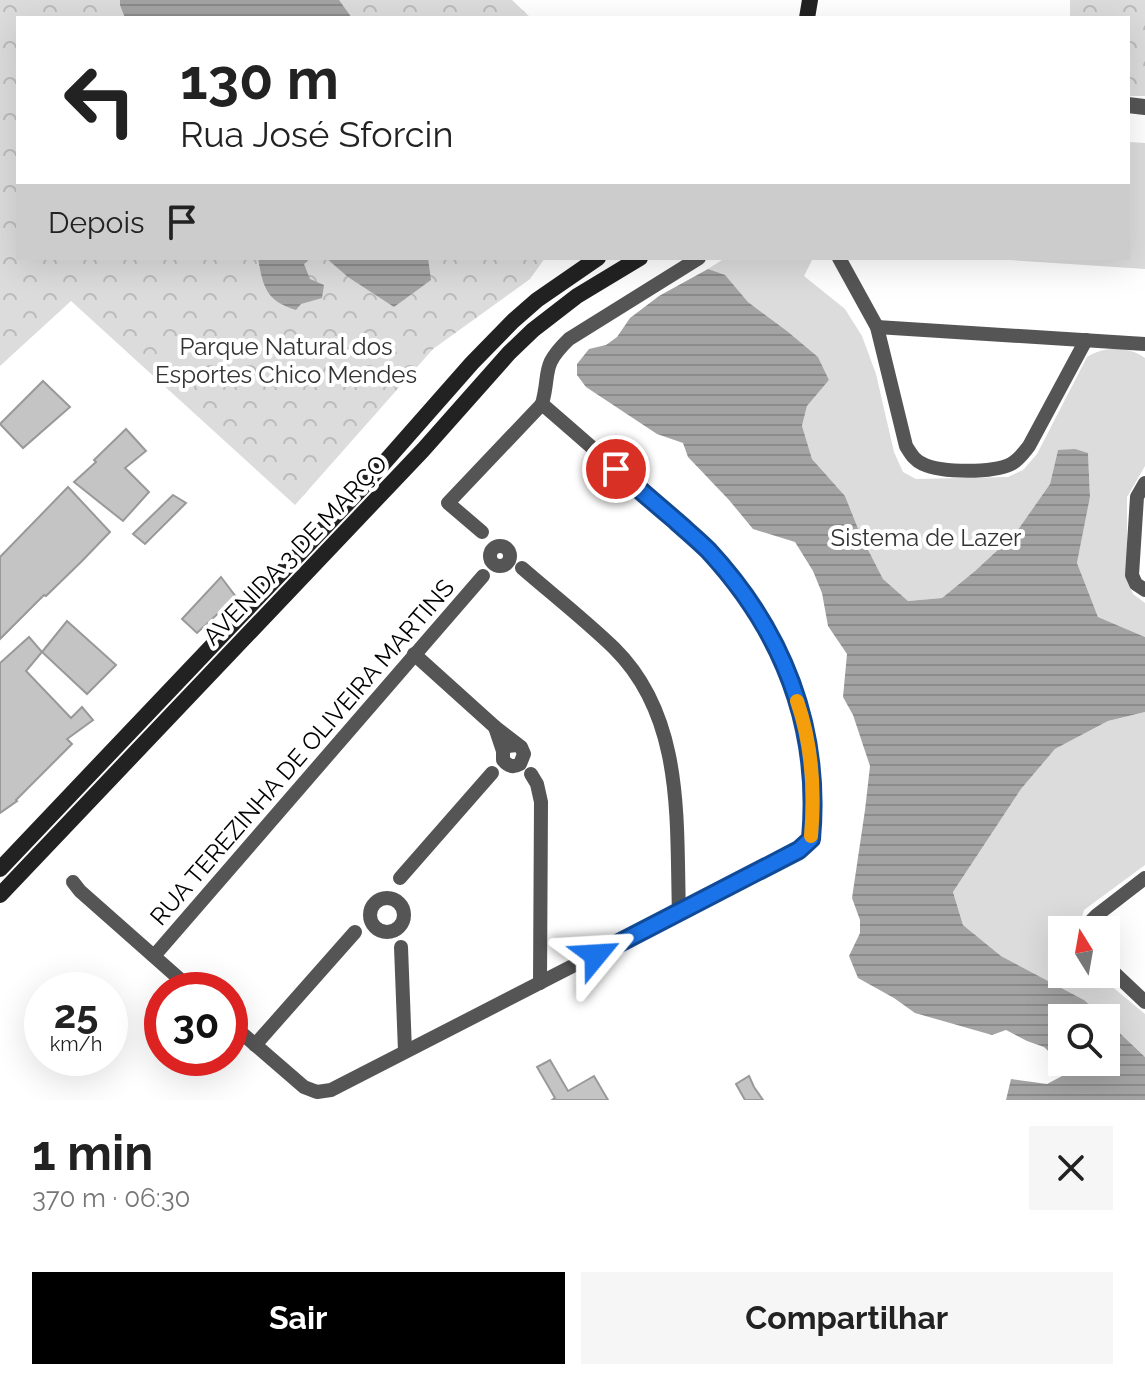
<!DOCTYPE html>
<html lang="pt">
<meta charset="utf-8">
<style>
body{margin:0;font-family:Raleway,sans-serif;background:#f6f6f6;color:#222;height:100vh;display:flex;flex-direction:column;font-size:30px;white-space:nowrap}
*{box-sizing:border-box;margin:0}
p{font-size:26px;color:#767676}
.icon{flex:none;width:44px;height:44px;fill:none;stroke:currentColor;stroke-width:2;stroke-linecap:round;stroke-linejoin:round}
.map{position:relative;height:1100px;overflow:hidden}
.side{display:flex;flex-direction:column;background:#fff;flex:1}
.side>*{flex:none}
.hud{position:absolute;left:16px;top:16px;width:1114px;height:244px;border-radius:0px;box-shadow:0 8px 32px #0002;background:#fff;color:#222;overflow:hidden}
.needle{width:52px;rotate:349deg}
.tools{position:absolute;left:1048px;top:916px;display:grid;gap:16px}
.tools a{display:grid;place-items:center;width:72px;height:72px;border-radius:0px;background:#fff;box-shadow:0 8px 32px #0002;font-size:40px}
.speed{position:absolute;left:24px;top:972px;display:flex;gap:16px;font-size:40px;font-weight:700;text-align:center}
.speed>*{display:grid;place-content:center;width:104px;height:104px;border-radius:50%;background:#fff;box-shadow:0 8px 32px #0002;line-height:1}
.speed small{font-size:20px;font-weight:400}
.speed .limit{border:12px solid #d22;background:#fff;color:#111}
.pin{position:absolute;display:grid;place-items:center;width:68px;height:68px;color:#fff;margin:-34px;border:4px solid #fff;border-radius:50%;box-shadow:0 2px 8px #0007}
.me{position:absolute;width:88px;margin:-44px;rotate:63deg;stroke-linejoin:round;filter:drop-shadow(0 0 6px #0008)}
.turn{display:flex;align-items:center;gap:28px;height:168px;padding:0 32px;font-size:36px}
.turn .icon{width:104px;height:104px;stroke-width:2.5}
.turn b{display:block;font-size:56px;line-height:68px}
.then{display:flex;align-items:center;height:76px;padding:0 32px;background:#0003;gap:16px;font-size:30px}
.round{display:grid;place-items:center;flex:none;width:84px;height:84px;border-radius:0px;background:#f6f6f6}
.head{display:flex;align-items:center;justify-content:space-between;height:136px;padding:0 32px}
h1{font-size:48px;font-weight:700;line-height:60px}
.button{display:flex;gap:16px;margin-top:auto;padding:16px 32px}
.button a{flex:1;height:92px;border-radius:0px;background:#000;color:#fff;font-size:32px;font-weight:700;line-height:92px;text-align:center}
.button a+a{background:#f6f6f6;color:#222}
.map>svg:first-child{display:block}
</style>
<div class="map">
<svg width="1145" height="1100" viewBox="0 0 1145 1100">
<defs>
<pattern id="forest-crowns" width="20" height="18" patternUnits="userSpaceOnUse" patternTransform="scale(2)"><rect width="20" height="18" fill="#dcdcdc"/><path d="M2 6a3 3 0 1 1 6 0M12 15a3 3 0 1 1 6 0" fill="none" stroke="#bbb"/></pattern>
<pattern id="water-rules" width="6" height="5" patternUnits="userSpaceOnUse" patternTransform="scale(2)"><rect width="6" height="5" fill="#a3a3a3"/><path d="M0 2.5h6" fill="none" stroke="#8b8b8b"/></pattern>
</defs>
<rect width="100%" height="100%" fill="#fff"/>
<!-- green -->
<g fill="#dcdcdc">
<path d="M1128,142L1145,143V269L980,258H1128Z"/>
<path d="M725,258H813L804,276L845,309L862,336L876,374L894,452L903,472L916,479L1008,477L1023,470L1037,454L1087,357C1105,346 1128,346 1145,358V466L1127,497V579L1133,594L1145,603V637L1098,617L1077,563L1090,497L1088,453L1058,450L1050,484L1015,534L975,571L942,598L908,601L883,579L861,536L845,496L812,459L802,427L807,406L829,380L818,357L787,331L748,302L725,276L708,269Z"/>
<path d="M1145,712V865L1084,910L1078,930H1062V974H1097L1145,1014V1057L1106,1020V1018H1104L1082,999L1001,956L963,925L953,892L1021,789L1055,749L1108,721Z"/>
</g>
<!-- forest -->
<g fill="url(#forest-crowns)">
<path d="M0,0H512L531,18H18V258H545L530,279L433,349L295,505L71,301L0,366Z"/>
<path d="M1070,0H1145V96H1128V18H1070Z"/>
</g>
<!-- water -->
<g fill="url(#water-rules)">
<path d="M120,0H339L352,18H125L120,5Z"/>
<path d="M258,258H307L308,261L304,264L310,279L324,285L322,298L301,304L296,310C266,301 263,287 258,258Z"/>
<path d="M326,258H428L431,280L394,307L348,277Z"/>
<path d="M708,269L725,275L748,302L787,331L818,357L829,380L807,406L802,426L812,459L845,496L861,536L883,579L908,601L942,598L975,571L1015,534L1050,484L1058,450L1075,449L1088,453L1090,497L1077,563L1098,617L1145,637V712L1108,721L1055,749L1021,789L953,892L963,925L1001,956L1084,1000L1104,1018H1062V1062H1106V1020L1145,1057V1100H1006L1011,1079L1047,1084L1064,1075L1063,1065L1044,1047L1027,1041L1006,1030L992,1035L915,1013L894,998L858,978L849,956L860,933V920L852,898L865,810L870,766L853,715L843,697L847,654L828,626L822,593L813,571L795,542L753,529L729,500L688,457L683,443L657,434L586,387L577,375V364L589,349L606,345L617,337L630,318L659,296Z"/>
</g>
<!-- building -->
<g fill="#c4c4c4" stroke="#999" stroke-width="2">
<path d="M43,381L70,407L23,448L0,424Z"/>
<path d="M126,429L146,451L125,468L149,492L123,521L74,482L96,462L94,460Z"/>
<path d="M68,487L110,532L82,561L46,596L44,595L0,639V557Z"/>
<path d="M173,495L186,503L145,544L133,534Z"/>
<path d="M221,577L236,597L197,633L182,619Z"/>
<path d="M67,621L116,665L87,694L42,652Z"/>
<path d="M29,637L42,652L26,671L71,718L82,707L93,720L67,739L72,744L16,800L17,801L0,813V663Z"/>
<path d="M550,1060L568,1091L594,1076L608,1100H552L555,1098L537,1067Z"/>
<path d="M749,1076L754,1087L763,1100H745L736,1084Z"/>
</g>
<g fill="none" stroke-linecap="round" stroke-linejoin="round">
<!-- minor -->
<g stroke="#555" stroke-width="14">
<path d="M839,258L877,327L906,446C911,454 914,460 923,464C942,473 993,473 1011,464C1019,460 1024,452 1029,446L1086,340"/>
<path d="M877,327L1145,344"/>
<path d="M542,404C551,371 540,367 569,339L699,258"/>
<path d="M1145,483L1137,497L1132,575L1136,584L1145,590"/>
<path d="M482,532L448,503L542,404"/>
<circle cx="500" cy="556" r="10"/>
<path d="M522,568C552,594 585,620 614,648C685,718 676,822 679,913"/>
<path d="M414,654L495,727"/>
<path d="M503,751L495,727L521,747L524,754L520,764C513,768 508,766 503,760V751L507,746L517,745"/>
<path d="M531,774L537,784L541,802L540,983"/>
<path d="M400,878L492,773"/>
<path d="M73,882L80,891L192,990"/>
<circle cx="387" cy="915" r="17"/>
<path d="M1088,930L1092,920L1097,915L1145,878"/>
<path d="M401,947L405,1051"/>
<path d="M154,956L483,576"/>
<path d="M1106,965L1145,1002"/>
<path d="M230,1023L304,1087L317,1092L331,1090L799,850L811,839C821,729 783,629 707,549C691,532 671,517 652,501C616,468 579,436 542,404"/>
<path d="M255,1045L355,932"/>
</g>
<!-- tertiary -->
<path stroke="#555" stroke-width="16" d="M1128,105L1145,107"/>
<!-- secondary -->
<g stroke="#222" stroke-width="16">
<path d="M807,18L810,0"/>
<path d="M0,869L361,489L472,363L513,321L537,300L598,258"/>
<path d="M0,895L423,450L509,353L533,330L577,296L640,258"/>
</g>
</g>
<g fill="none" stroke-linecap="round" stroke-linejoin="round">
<!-- route casing -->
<g stroke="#114b97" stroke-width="20">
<path id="route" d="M596,955L799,850L811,839C821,728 783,631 708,550C698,540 687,531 676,521C656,504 636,487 616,469"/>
</g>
<!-- route -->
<use href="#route" stroke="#1a73e8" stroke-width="14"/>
<!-- slow -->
<path stroke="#f59e0b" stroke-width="14" d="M797,701C812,744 815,790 811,836"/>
</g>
<g text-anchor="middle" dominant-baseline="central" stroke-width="8" stroke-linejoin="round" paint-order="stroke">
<!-- park labels -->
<g font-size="24" fill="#333" stroke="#fff">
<text x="286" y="346">Parque Natural dos<tspan x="286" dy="28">Esportes Chico Mendes</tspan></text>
<text x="926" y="537">Sistema de Lazer</text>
</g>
<!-- street labels -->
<g font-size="24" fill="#000" stroke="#fff">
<text transform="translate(295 550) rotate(-46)">AVENIDA 3 DE MARÇO</text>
<text transform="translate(302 752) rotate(-49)">RUA TEREZINHA DE OLIVEIRA MARTINS</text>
</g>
</g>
</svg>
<div class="tools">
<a><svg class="needle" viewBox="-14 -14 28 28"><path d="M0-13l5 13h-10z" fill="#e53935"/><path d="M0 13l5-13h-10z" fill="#767676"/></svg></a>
<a><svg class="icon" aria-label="search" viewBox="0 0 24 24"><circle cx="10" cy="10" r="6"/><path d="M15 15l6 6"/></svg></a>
</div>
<div class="speed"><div>25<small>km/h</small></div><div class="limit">30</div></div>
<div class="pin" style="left:616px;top:469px;background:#d93025"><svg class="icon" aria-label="arrive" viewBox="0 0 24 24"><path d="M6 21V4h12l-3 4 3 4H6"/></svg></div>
<svg class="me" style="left:596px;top:955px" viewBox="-20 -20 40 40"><path d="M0-17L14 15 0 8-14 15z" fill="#1a73e8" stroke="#fff" stroke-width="4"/></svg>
<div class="hud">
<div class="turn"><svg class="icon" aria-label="left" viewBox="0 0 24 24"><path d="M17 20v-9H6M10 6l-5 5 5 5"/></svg><div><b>130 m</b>Rua José Sforcin</div></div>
<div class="then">Depois<svg class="icon" aria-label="arrive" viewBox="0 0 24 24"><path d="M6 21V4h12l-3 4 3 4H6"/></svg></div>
</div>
</div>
<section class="side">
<div class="head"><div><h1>1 min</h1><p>370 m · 06:30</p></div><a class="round"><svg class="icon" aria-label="close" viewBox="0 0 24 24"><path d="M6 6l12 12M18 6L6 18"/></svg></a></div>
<div class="button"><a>Sair</a><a>Compartilhar</a></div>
</section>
